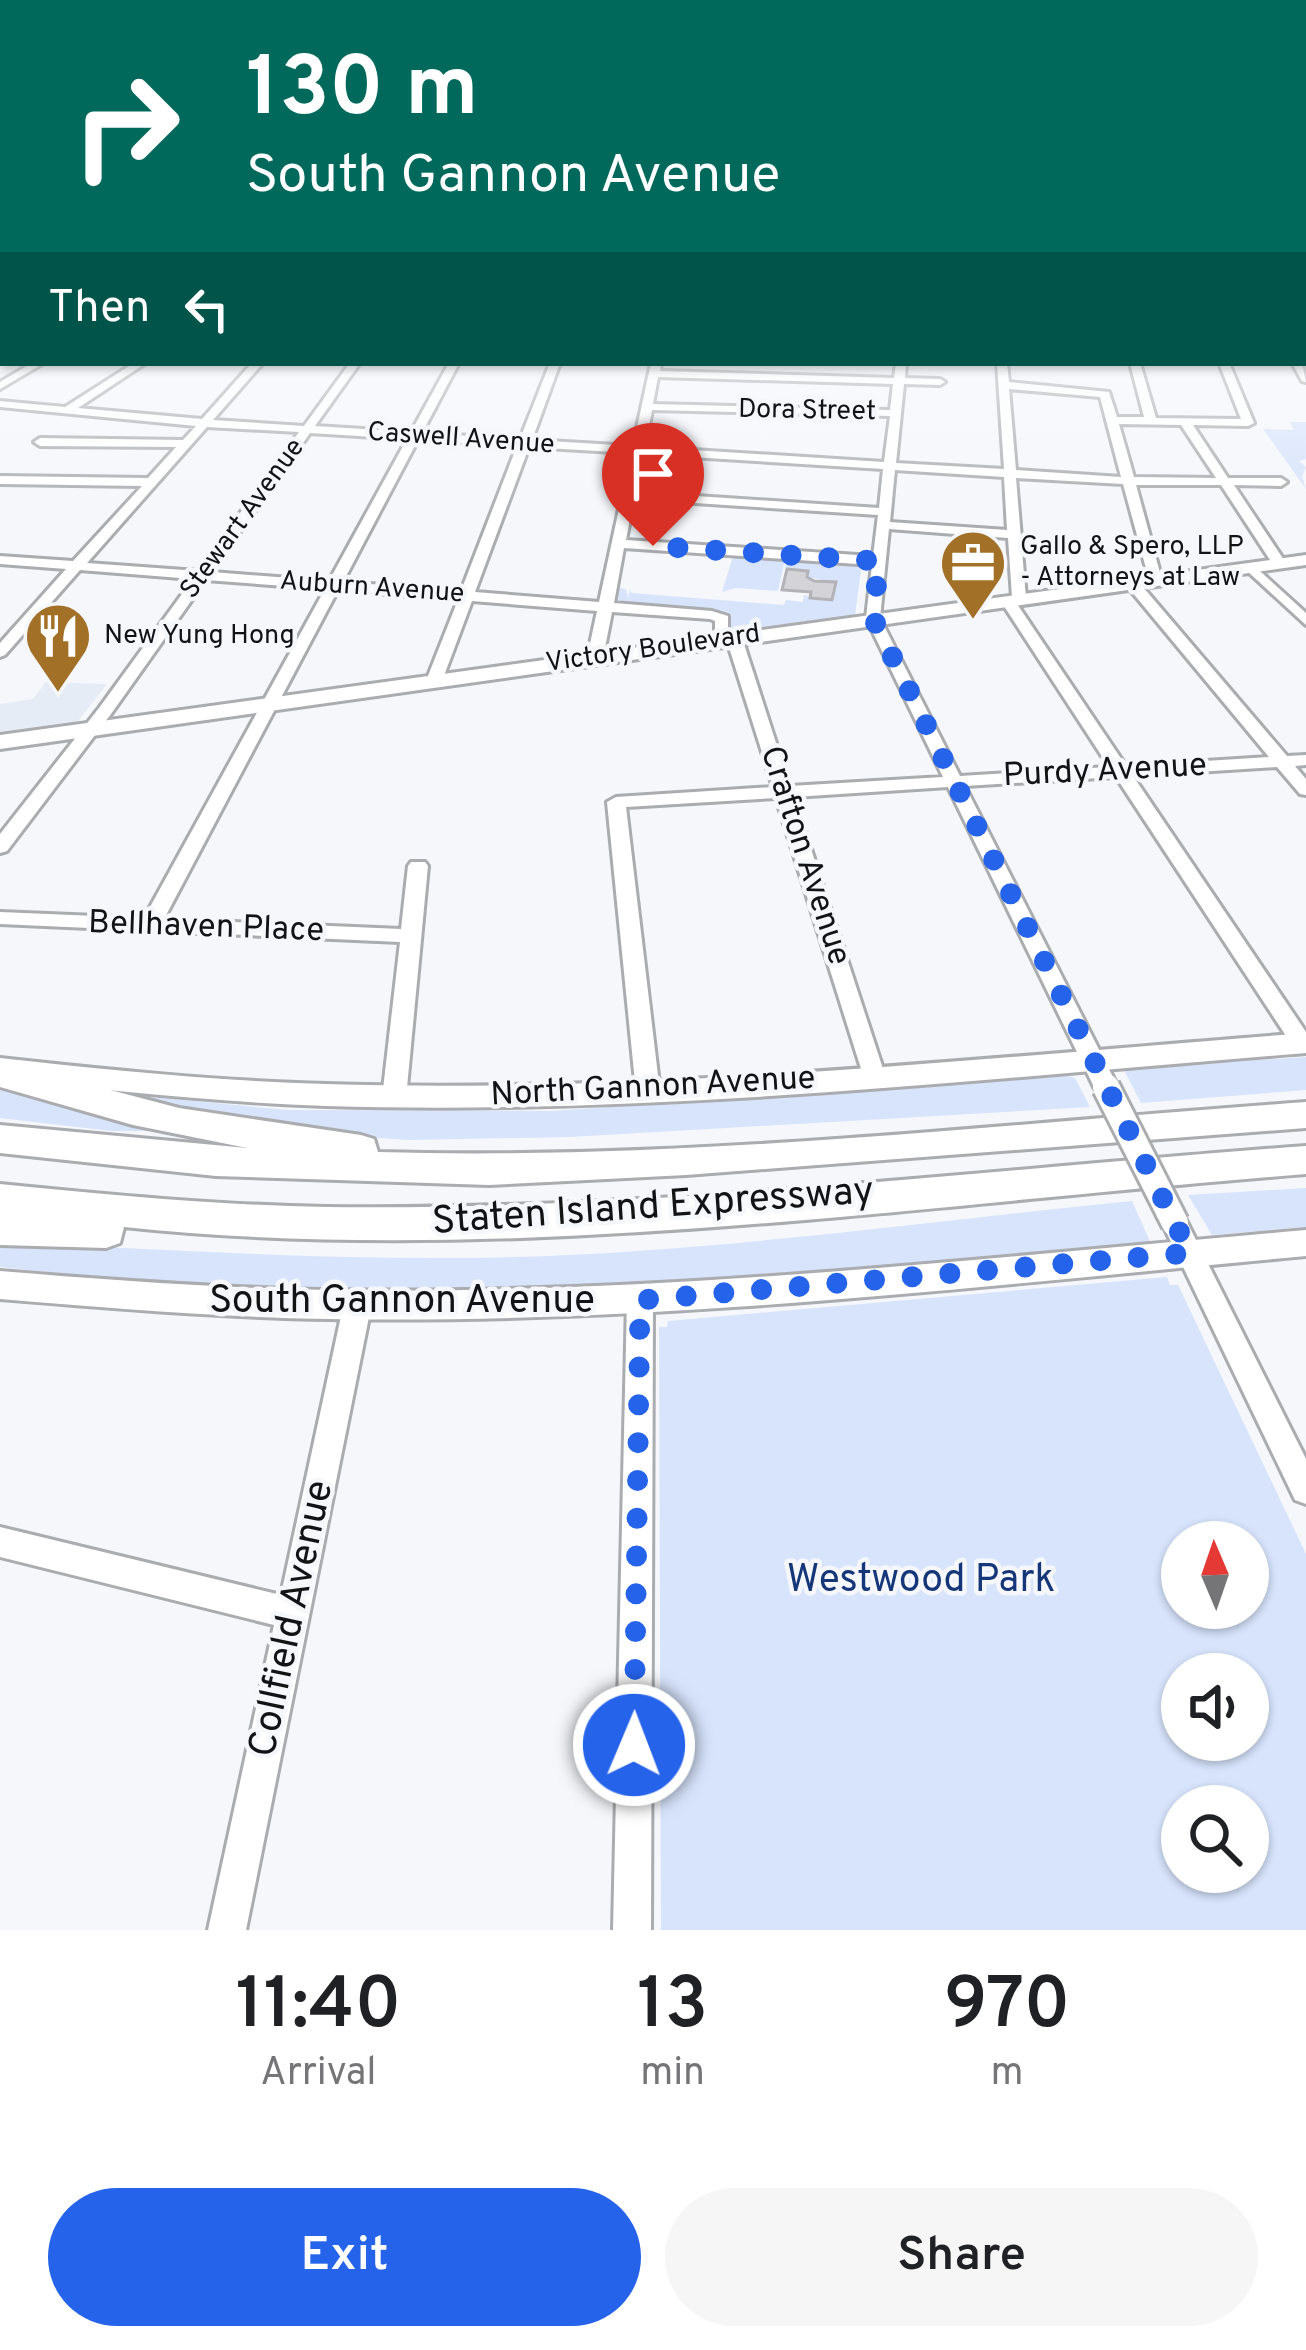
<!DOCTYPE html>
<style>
body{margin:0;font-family:Overpass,sans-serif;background:#f6f6f6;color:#202124;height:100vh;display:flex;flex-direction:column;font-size:45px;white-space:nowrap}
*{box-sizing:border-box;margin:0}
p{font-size:39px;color:#757577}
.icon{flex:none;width:66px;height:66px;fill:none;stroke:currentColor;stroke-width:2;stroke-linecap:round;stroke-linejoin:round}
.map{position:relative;height:1930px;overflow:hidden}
.side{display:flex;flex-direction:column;background:#fff;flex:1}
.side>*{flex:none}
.banner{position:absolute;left:0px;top:0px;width:1308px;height:366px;box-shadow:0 3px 9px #0004;background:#00695c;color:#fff;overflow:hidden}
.needle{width:78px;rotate:358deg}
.fabs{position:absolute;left:1161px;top:1521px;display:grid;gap:24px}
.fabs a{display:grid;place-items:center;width:108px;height:108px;border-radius:50%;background:#fff;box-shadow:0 3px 9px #0004;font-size:60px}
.pin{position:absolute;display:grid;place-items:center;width:102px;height:102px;color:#fff;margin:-123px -51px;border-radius:50% 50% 50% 0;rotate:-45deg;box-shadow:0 0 12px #0007}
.pin .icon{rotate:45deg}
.me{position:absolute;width:132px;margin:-66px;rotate:1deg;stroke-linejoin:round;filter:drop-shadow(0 0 9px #0008)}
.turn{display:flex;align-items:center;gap:42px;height:252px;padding:0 48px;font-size:54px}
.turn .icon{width:156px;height:156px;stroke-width:2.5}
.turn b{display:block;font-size:84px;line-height:102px}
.then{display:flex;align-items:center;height:114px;padding:0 48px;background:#0003;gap:24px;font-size:45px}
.eta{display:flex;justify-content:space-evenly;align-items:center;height:204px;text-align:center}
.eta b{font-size:72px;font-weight:600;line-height:84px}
.cta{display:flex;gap:24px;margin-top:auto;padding:24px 48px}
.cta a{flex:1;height:138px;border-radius:72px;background:#2563eb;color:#fff;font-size:48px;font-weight:600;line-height:138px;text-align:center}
.cta a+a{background:#f6f6f6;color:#202124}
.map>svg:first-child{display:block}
</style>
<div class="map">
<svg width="1306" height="1930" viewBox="0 0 1306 1930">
<rect width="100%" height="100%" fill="#f5f7fb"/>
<!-- built -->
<path fill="#e6ecf6" d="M46,682L107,684L78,721L0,732V704L33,699Z"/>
<!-- green -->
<g fill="#d7e4fc" fill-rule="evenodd">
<path d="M1290,422H1306V459L1299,461L1306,467L1302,477L1306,489L1263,429L1294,430Z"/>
<path d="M734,553L862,563L855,615L732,631L727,629L732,615L717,613V609L614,602L616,588L626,589L628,598L630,589L631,593L784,605L786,600L803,602L804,595L832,600L835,582L807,577V571L786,569L785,559L778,591L736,588L722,592Z"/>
<path d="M1306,1057V1090L1141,1103L1123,1068Z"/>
<path d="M1065,1075L1075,1078L1090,1107L570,1137L409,1140L277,1131L101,1092L287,1110L552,1111Z"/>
<path d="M0,1086L168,1131H111L0,1118Z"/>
<path d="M1306,1188V1227L1212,1235L1188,1195Z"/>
<path d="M1132,1201L1152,1246L738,1281L736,1276C489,1295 246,1295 0,1267V1243C172,1249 345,1262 517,1257C723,1251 927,1221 1132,1201Z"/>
<path d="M1167,1277L1170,1285H1178L1306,1554V1930H661L659,1327H667L668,1321ZM1182,1542H1248V1608H1182ZM1182,1674H1248V1740H1182ZM1182,1806H1248V1872H1182Z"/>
</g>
<!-- building -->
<path fill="#d4d4d8" stroke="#b3b3b7" stroke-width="3" d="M787,569L808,571L807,577L814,581L836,582L832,600L810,598L811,592L782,590Z"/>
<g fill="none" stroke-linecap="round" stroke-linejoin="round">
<!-- minor casing -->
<g stroke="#aaacaf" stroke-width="6">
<g id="minor">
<path d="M3,259V266L0,267V260Z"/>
<path d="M1305,265L1306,266V272L1305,271Z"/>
<rect x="1305" y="288" width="1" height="6"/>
<rect x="0" y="295" width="3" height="6"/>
<path d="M3,318V325L0,326V319Z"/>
<rect x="1305" y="339" width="1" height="6"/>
<path d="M32,363H44L0,389V382Z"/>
<path d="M134,363H146L78,408L202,419L252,363H263L213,420L304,426L350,363H360L315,426L411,432L449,363H459L422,433L520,439L550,363H560L532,440L633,446L651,363H661L660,371L894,378L896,363H906L905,378L940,379L945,382L940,385L904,384L896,463L1004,469L997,363H1007L1009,382L1109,392L1117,417H1144L1130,363H1140L1156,418L1241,419L1219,363H1229L1254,423L1248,426L1193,425L1228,478H1281L1287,482L1281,486L1234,485L1286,563L1284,566H1274L1221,485H1136L1162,580L1150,583L1123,484L1016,478L1026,598L1015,601L1126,766L1269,757L1127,586L1125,583L1132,579L1137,580L1287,756L1306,755V765L1295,766L1306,779V795L1300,794L1277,767L1133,776L1306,1032V1050L1294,1048L1116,777L965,786L1118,1087L1114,1093H1098L1094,1087L948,787L794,797L885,1075L882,1081H866L863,1075L776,798L626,807L660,1092L656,1098H640L636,1092L607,802L616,797L773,787L727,641L715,643V621L710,619L612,612L603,658L595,663L587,658L597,611L472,601L442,681L434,686L426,681L458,600L338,590L164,919L401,929L408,866L411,862H425L428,866L406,1098L402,1104H386L382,1098L400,942L0,924V912L144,918L325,589L206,580L111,714L7,851L0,853V834L99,708L193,579L80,570L5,655L0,657V643L66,569L0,564V556L73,561L142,486L0,484V476L148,478L176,447L40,446L34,442L40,438L183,440L196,426L0,407V401L65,407ZM658,377L893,384L890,410L653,404ZM1009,389L1100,397L1121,477L1016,470ZM652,410L890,416L884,462L645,447ZM1119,424L1181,425L1216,478L1134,477ZM207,427L299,432L198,571L87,563ZM310,433L407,439L329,581L212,572ZM418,440L517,446L461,591L343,582ZM529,447L631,453L599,602L475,592ZM643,454L883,469L879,508L636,492ZM895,470L1004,477L1007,530L890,522ZM634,499L878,515L873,556L626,540ZM889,529L1008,538L1012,597L1000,600L1109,767L960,776L880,618ZM624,548L872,565L866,618L943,777L790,786L742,638L734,633L728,635V616L712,611L614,603Z"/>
<path d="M1292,363H1302L1306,382L1302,381Z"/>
<path d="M1251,563L1306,613V625L1246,570V564Z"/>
<path d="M1175,1213L1184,1216L1306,1459V1504L1295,1500L1162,1223L1166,1216Z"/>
<path d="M640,1289L650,1292L653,1300L651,1930H613L627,1300L630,1292Z"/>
<path d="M357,1296L367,1299L371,1307L246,1930H208L274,1625L0,1557V1527L281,1595L343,1307L347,1299Z"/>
</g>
</g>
<!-- major casing -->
<g stroke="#aaacaf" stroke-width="6">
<g id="major">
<path d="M1306,555V565L0,749V735Z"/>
<path d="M1306,1033V1053C980,1079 653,1116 326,1106C217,1102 109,1091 0,1078V1058C109,1070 217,1081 326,1084C653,1094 980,1058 1306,1033Z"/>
<path d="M1306,1230V1256C981,1286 654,1325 327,1319C217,1317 109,1308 0,1299V1271C109,1280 217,1288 327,1290C654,1296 981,1258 1306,1230Z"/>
</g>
</g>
<!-- highway casing -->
<g stroke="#aaacaf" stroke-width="6">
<g id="highway">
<path d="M0,1061L179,1108L361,1135L374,1139L378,1152C687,1161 998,1124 1306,1102V1128L686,1175L489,1185L216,1176L0,1153V1125L247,1148L133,1125L0,1087Z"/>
<path d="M1306,1146V1174C920,1204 509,1268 124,1227L120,1243L106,1248L0,1245V1184C109,1195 217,1205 326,1207C653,1211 980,1170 1306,1146Z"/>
</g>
</g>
<!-- minor -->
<use href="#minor" fill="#fff" fill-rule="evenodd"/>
<!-- major -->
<use href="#major" fill="#fff" fill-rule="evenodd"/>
<!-- highway -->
<use href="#highway" fill="#fff" fill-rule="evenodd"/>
<!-- minor-bridge casing -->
<g stroke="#aaacaf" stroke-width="32" stroke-linecap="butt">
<path id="minor-bridge" d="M1106,1087L1175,1223"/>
</g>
<!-- minor-bridge -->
<use href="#minor-bridge" stroke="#fff" stroke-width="26"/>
</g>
<!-- sky -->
<linearGradient id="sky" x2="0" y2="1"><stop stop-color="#8ec9f1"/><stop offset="0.49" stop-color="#fafbfd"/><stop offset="1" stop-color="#fafbfd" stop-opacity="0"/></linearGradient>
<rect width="1306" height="525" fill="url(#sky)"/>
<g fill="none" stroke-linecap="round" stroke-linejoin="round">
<!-- route -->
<path stroke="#2563eb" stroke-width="21" stroke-dasharray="0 37.8" d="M634,1745L640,1300L1190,1253L873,618L879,561L653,546"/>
</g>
<!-- icons -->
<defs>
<g id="office-pin" transform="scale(3.45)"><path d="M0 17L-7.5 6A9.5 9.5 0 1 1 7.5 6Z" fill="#a27026" stroke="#f5f7fb"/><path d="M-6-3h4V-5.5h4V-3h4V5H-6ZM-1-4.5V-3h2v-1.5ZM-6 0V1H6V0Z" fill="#fff"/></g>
<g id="restaurant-pin" transform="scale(3.45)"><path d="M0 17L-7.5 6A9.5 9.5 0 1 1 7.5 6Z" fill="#a27026" stroke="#f5f7fb"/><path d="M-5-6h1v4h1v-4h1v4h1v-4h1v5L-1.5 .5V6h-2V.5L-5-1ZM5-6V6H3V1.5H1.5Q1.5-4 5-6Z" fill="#fff"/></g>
</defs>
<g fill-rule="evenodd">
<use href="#office-pin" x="973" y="563"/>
<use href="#restaurant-pin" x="58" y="636"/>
</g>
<g text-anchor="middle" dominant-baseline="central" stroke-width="9" stroke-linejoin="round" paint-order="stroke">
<!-- far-street labels -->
<g font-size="27" fill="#121314" stroke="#f5f7fb">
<text transform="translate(807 411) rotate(1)">Dora Street</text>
<text transform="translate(461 439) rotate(4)">Caswell Avenue</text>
<text transform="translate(243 519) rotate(-54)">Stewart Avenue</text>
<text transform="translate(372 588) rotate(4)">Auburn Avenue</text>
<text transform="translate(653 649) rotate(-8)">Victory Boulevard</text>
</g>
<!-- far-poi labels -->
<g font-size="27" fill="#121314" stroke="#f5f7fb" text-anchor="start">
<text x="1020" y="547">Gallo &amp; Spero, LLP<tspan x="1020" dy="31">- Attorneys at Law</tspan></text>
<text x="104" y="636">New Yung Hong</text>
</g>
<!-- street labels -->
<g font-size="33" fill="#121314" stroke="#f5f7fb">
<text transform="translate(1105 772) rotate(-3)">Purdy Avenue</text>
<text transform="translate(804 856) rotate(72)">Crafton Avenue</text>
<text transform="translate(206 928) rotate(2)">Bellhaven Place</text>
<text transform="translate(653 1088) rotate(-3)">North Gannon Avenue</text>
</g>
<!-- near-street labels -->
<g font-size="39" fill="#121314" stroke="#f5f7fb">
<text transform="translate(653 1208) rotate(-4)">Staten Island Expressway</text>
<text x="402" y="1302">South Gannon Avenue</text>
<text transform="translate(293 1619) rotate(-78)">Collfield Avenue</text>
</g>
<!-- near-park labels -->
<g font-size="39" fill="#153678" stroke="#f5f7fb">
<text x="921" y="1581">Westwood Park</text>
</g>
</g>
</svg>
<div class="fabs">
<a><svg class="needle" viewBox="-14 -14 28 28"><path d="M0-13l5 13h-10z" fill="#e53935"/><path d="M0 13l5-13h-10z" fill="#757577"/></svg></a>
<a><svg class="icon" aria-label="sound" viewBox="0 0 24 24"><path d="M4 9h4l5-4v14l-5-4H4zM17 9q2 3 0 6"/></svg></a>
<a><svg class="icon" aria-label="search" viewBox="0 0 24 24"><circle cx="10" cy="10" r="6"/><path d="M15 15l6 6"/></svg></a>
</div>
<div class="pin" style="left:653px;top:546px;background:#d93025"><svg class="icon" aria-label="arrive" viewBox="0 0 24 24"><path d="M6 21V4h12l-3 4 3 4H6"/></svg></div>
<svg class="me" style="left:634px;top:1745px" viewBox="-20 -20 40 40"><circle r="17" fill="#2563eb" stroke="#fff" stroke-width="3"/><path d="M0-11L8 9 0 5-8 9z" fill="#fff"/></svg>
<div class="banner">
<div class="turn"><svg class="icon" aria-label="right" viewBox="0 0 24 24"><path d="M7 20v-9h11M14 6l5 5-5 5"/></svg><div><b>130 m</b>South Gannon Avenue</div></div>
<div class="then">Then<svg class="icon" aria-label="left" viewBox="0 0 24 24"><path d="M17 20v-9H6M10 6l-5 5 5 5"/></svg></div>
</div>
</div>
<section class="side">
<div class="eta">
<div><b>11:40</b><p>Arrival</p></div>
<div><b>13</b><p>min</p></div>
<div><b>970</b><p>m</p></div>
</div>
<div class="cta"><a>Exit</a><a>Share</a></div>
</section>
